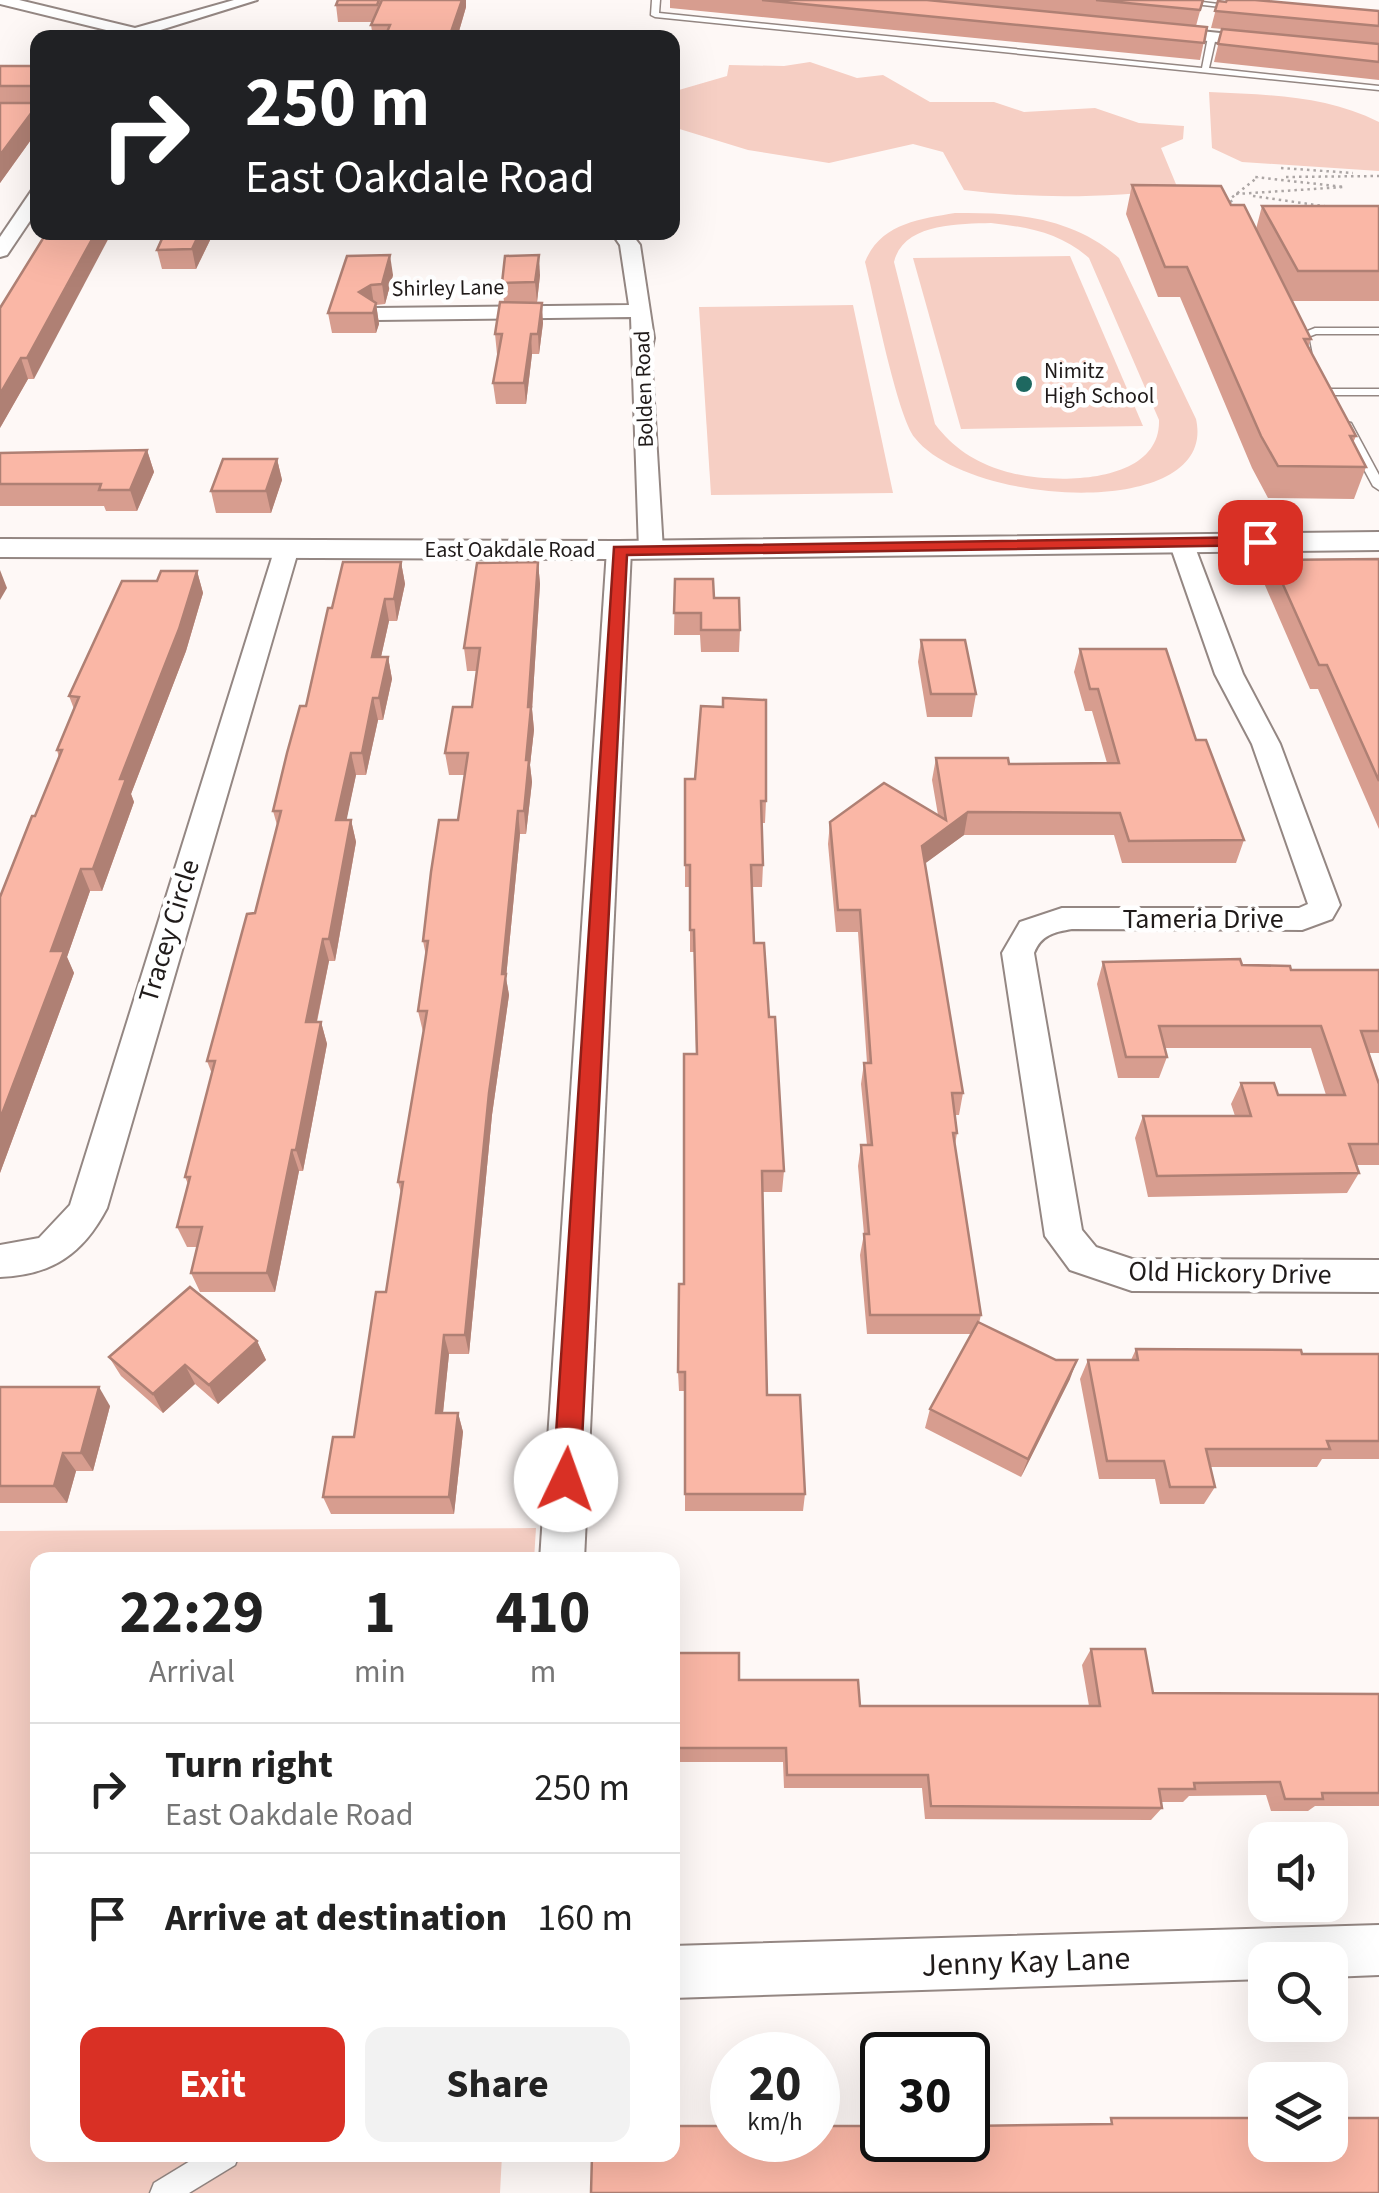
<!DOCTYPE html>
<style>
body{margin:0;font-family:"Source Sans 3",sans-serif;background:#f2f2f2;color:#222;height:100vh;display:flex;flex-direction:column;font-size:38px;white-space:nowrap}
*{box-sizing:border-box;margin:0}
p{font-size:32px;color:#767676}
.icon{flex:none;width:55px;height:55px;fill:none;stroke:currentColor;stroke-width:2;stroke-linecap:round;stroke-linejoin:round}
.map{position:relative;flex:1;overflow:hidden}
.details{position:absolute;left:30px;top:1552px;width:650px;height:610px;display:flex;flex-direction:column;background:#fff;border-radius:20px;box-shadow:0 10px 40px #0002}
.details>*{flex:none}
.banner{position:absolute;left:30px;top:30px;width:650px;height:210px;border-radius:20px;box-shadow:0 10px 40px #0002;background:#202124;color:#fff;overflow:hidden}
.fabs{position:absolute;left:1248px;top:1822px;display:grid;gap:20px}
.fabs a{display:grid;place-items:center;width:100px;height:100px;border-radius:20px;background:#fff;box-shadow:0 10px 40px #0002;font-size:50px}
.speed{position:absolute;left:710px;top:2032px;display:flex;gap:20px;font-size:50px;font-weight:700;text-align:center}
.speed>*{display:grid;place-content:center;width:130px;height:130px;border-radius:50%;background:#fff;box-shadow:0 10px 40px #0002;line-height:1}
.speed small{font-size:25px;font-weight:400}
.speed .limit{border:5px solid #111;border-radius:15px;background:#fff;color:#111}
.pin{position:absolute;display:grid;place-items:center;width:85px;height:85px;color:#fff;margin:-42px;border-radius:20px;box-shadow:0 5px 15px #0006}
.me{position:absolute;width:110px;margin:-55px;rotate:3deg;stroke-linejoin:round;filter:drop-shadow(0 0 8px #0008)}
.turn{display:flex;align-items:center;gap:35px;height:210px;padding:0 50px;font-size:45px}
.turn .icon{width:130px;height:130px;stroke-width:2.5}
.turn b{display:block;font-size:70px;line-height:85px}
.eta{display:flex;justify-content:space-evenly;align-items:center;height:170px;text-align:center}
.eta b{font-size:60px;font-weight:700;line-height:70px}
.action{display:flex;gap:20px;margin-top:auto;padding:20px 50px}
.action a{flex:1;height:115px;border-radius:20px;background:#d93025;color:#fff;font-size:40px;font-weight:700;line-height:115px;text-align:center}
.action a+a{background:#f2f2f2;color:#222}
ul{padding:0;list-style:none}
li{display:flex;align-items:center;gap:30px;height:130px;padding:0 50px;border-top:2px solid #e0e0e0}
li div{flex:1}
li b{display:block;font-size:38px}
li em{font-style:normal}
.map>svg:first-child{display:block}
</style>
<div class="map">
<svg width="1379" height="2193" viewBox="0 0 1379 2193">
<rect width="100%" height="100%" fill="#fef8f6"/>
<!-- green -->
<g fill="#f6cfc4" fill-rule="evenodd">
<path d="M810,62L857,78L883,75L930,102H994L1024,112L1095,108L1139,123L1184,126L1183,139L1161,148L1178,189C1105,198 1036,199 964,190L943,152L913,144L829,163L748,150L673,127L672,92L727,76L729,65L784,66Z"/>
<path d="M1209,92C1269,95 1324,95 1379,122V171L1242,162L1212,148Z"/>
<path d="M955,213C1014,212 1073,217 1119,258L1196,419C1219,521 969,507 915,438C897,416 874,297 865,262C880,224 919,219 955,213ZM991,223C1028,227 1061,233 1089,258L1159,420C1161,486 1050,485 1004,471C975,462 953,448 935,424L894,262C903,223 959,224 991,223Z"/>
<path d="M1070,256L1143,426L961,429L913,258Z"/>
<path d="M853,305L893,493L711,495L699,307Z"/>
<path d="M536,1528L534,1560H38V2155H502L500,2193H0V1531Z"/>
</g>
<g fill="none" stroke-linecap="round" stroke-linejoin="round">
<!-- service casing -->
<g stroke="#948783" stroke-width="3">
<g id="service">
<path d="M652,0H660L659,13L1202,68L1208,37L1212,35L1216,37L1209,68L1379,86V90L655,17L651,15Z"/>
<path d="M1158,0H1186L1243,7L1239,9Z"/>
<path d="M1315,328H1379V334H1316L1308,337L1311,352L1302,354L1298,335Z"/>
<path d="M1379,389V395H1329L1324,392L1329,389Z"/>
<path d="M1341,421L1351,423L1379,475V490L1373,486L1339,423Z"/>
<path d="M200,2155H239L235,2165L189,2193H150L154,2183Z"/>
</g>
</g>
<!-- minor casing -->
<g stroke="#948783" stroke-width="4">
<g id="minor">
<path d="M0,0H19L135,28L234,0H257L154,32L167,38H139L0,4Z"/>
<path d="M1161,27L1269,38L1277,43L1269,48L1156,35L1153,32Z"/>
<path d="M38,189V209L7,255L0,257V237L32,190Z"/>
<path d="M611,232H630L640,245L654,338L651,353L663,550L651,557L639,550L631,317L376,320L366,314L376,308L629,305L620,245Z"/>
<path d="M1181,535L1193,542L1243,674L1280,744L1340,905L1332,919L1302,930L1072,929C1054,932 1041,935 1034,953L1082,1230L1096,1247L1132,1259L1379,1260V1292L1132,1291L1070,1270L1045,1236L1002,953L1020,922L1062,908H1299L1308,904L1252,744L1215,674L1169,542Z"/>
<path d="M287,541L299,548L107,1208C83,1254 52,1275 0,1277V1245L39,1238L70,1205L275,548Z"/>
<path d="M619,543L631,550L584,1560H540L607,550Z"/>
<path d="M1379,1925V1975L1330,1977V1960H1265V1979L672,1998V1946Z"/>
</g>
</g>
<!-- tertiary casing -->
<g stroke="#948783" stroke-width="4">
<path id="tertiary" d="M1379,532V550L619,559L0,557V539L619,541Z"/>
</g>
<!-- path -->
<g stroke="#aca6a5" stroke-width="2.5" stroke-dasharray="2.5 4" stroke-linecap="butt">
<path d="M1281,168L1353,173"/>
<path d="M1286,177L1379,176"/>
<path d="M1236,194L1344,187L1255,177"/>
<path d="M1253,196L1330,207"/>
<path d="M1235,208L1230,199L1258,177"/>
</g>
<!-- service -->
<use href="#service" fill="#fff" fill-rule="evenodd"/>
<!-- minor -->
<use href="#minor" fill="#fff" fill-rule="evenodd"/>
<!-- tertiary -->
<use href="#tertiary" fill="#fff" fill-rule="evenodd"/>
</g>
<!-- wall -->
<g fill="#d79d8f">
<path d="M338,0H466V7L457,38H373L371,25L372,22H338L336,5Z"/>
<path d="M670,0H1203L1196,26L1207,27L1200,60L670,8Z"/>
<path d="M1218,1L1379,11V80L1214,62L1222,29L1211,28Z"/>
<path d="M0,66H38V130L0,183Z"/>
<path d="M1132,185L1231,205L1256,229L1262,206H1379V301H1292L1311,339L1308,347L1356,436L1353,443L1366,467L1354,499L1268,498L1252,468L1180,297H1158L1126,214Z"/>
<path d="M47,232L34,379H28L0,428Z"/>
<path d="M214,232L196,269H162L157,250Z"/>
<path d="M347,256L393,275L385,304L376,305L379,324L376,333H332L328,313Z"/>
<path d="M540,275L537,302L543,323L539,354H532L526,404H496L493,383L498,354H497L495,334L504,302L502,283Z"/>
<path d="M147,450L154,472L137,511H106L104,506H0V453Z"/>
<path d="M277,459L282,480L271,513H216L211,491Z"/>
<path d="M1379,559V829L1318,689H1310L1264,583L1272,560Z"/>
<path d="M401,562L405,584L397,621H389L381,657H388L392,679L383,720H378L366,775H356L346,820H351L356,842L335,961H329L317,1022H321L327,1044L303,1171H299L275,1292H200L191,1273L197,1247H187L177,1227L188,1184L185,1177L212,1074L207,1061L255,913L277,825L273,811L306,706L332,608Z"/>
<path d="M538,562L540,584L532,709L534,730L530,765L532,782L526,834H520L506,978L509,995L492,1115L469,1354H449L443,1413H458L463,1432L454,1514H331L323,1497L354,1437L386,1292L401,1193L398,1182L423,1032L418,1011L426,956L423,941L458,820L465,775H449L445,753L472,707L477,671H467L464,648Z"/>
<path d="M197,571L203,593L186,651L131,794L134,802L102,891H90L67,957L74,973L0,1173V897L59,758L57,750L74,709L69,696L157,581Z"/>
<path d="M675,579L714,598L740,630L739,652H701L700,635H674Z"/>
<path d="M921,640L976,694L972,717H927L918,662Z"/>
<path d="M1080,649L1196,740L1244,840L1236,863H1122L1114,835H964L925,863L963,1093L959,1115H955L957,1133L955,1145L981,1315L979,1323L1070,1379L1021,1477L925,1428L930,1409L971,1334H867L860,1255L864,1234L858,1166L861,1145H867L861,1084L864,1063H867L858,932H836L828,844L830,822L938,815L932,780L936,758L1009,764L1107,763L1092,711H1085L1074,672Z"/>
<path d="M685,779H695L766,801L765,823H762L763,865L762,887H752L754,943L769,1017L784,1171L782,1192H763L767,1395L805,1494L803,1511H685V1391H679L678,1372L696,1054L694,952H690V887H685Z"/>
<path d="M1103,962L1242,965L1291,970H1379V1053H1369L1379,1084V1165H1356L1359,1173L1347,1193L1148,1197L1135,1138L1143,1116H1235L1231,1104L1241,1083L1278,1095H1326L1311,1048H1164L1167,1057L1159,1078H1118L1097,984Z"/>
<path d="M257,1341L266,1360L218,1404L195,1384L163,1413L121,1376L109,1357Z"/>
<path d="M1136,1349L1302,1354H1379V1459H1322L1317,1467H1210L1215,1487L1204,1504H1160L1155,1479H1099L1080,1379L1088,1360H1131Z"/>
<path d="M0,1387L110,1406L93,1471H76L67,1503H0Z"/>
<path d="M1091,1649L1153,1693L1379,1694V1806H1315L1308,1811H1271L1266,1795L1189,1796L1183,1802H1161L1162,1808L1151,1820L925,1819L922,1788H784L783,1762H672V1653L739,1680L860,1706H1089L1082,1665Z"/>
</g>
<!-- shaded-wall -->
<g fill="#af8074">
<path d="M462,0H466V7L457,38H452L451,32Z"/>
<path d="M38,104V130L0,183V155Z"/>
<path d="M96,232H112L34,379L27,358Z"/>
<path d="M200,232H214L196,269L192,249Z"/>
<path d="M390,255L393,275L385,304L382,284Z"/>
<path d="M539,255L540,275L537,302L535,282Z"/>
<path d="M371,285L374,305L359,292Z"/>
<path d="M376,303L379,324L376,333L373,313Z"/>
<path d="M542,303L543,323L539,354L538,334Z"/>
<path d="M531,334L532,354L526,404L524,383Z"/>
<path d="M21,358L28,379L0,428V394Z"/>
<path d="M147,450L154,472L137,511L130,490Z"/>
<path d="M277,459L282,480L271,513L266,491Z"/>
<path d="M401,562L405,584L397,621L394,599Z"/>
<path d="M538,562L540,584L532,709L534,730L530,765L532,782L526,834L524,811L528,707Z"/>
<path d="M0,570L7,588L0,600Z"/>
<path d="M197,571L203,593L186,651L131,794L134,802L102,891L93,869L120,779Z"/>
<path d="M385,599L389,621L376,679L372,657Z"/>
<path d="M388,657L392,679L383,720L379,698Z"/>
<path d="M373,698L378,720L366,775L362,753Z"/>
<path d="M351,753L356,775L342,842L336,820Z"/>
<path d="M518,811L520,834L506,978L509,995L492,1115L469,1354L465,1335Z"/>
<path d="M968,812L964,835L919,868L922,846Z"/>
<path d="M351,820L356,842L335,961L329,939Z"/>
<path d="M81,869L90,891L67,957L74,973L0,1173V1119L51,951Z"/>
<path d="M323,939L329,961L312,1044L306,1022Z"/>
<path d="M321,1022L327,1044L303,1171L296,1150Z"/>
<path d="M292,1150L299,1171L275,1292L267,1273Z"/>
<path d="M444,1335L449,1354L441,1432L436,1413Z"/>
<path d="M257,1341L266,1360L218,1404L209,1385Z"/>
<path d="M1077,1360L1070,1379L1021,1477L1028,1459Z"/>
<path d="M185,1365L195,1384L163,1413L153,1394Z"/>
<path d="M99,1387L110,1406L93,1471L81,1453Z"/>
<path d="M458,1413L463,1432L454,1514L449,1497Z"/>
<path d="M63,1453L76,1471L67,1503L54,1486Z"/>
</g>
<!-- building -->
<g fill="#fab7a6" stroke="#af8074" stroke-width="2.5">
<path d="M338,0H379L377,5H336Z"/>
<path d="M382,0H462L451,32H387L390,25H371Z"/>
<path d="M762,0H927L1207,27L1204,43Z"/>
<path d="M1096,0H1203L1200,10Z"/>
<path d="M1227,0H1255L1379,11V26L1215,11L1218,1L1226,2Z"/>
<path d="M1222,29L1379,44V62L1218,44Z"/>
<path d="M0,66H38V104L0,155V103H33L36,90L33,86H0Z"/>
<path d="M1132,185L1221,186L1231,205H1244L1311,339H1304L1356,436H1350L1366,467L1278,466L1261,436L1187,267H1165Z"/>
<path d="M1262,206H1379V271H1298Z"/>
<path d="M47,232H96L27,358H21L0,394V308Z"/>
<path d="M165,232H200L192,249L157,250Z"/>
<path d="M390,255L382,284L371,285L359,292L376,303L373,313H328L347,256Z"/>
<path d="M539,255L535,282L502,283L505,256Z"/>
<path d="M500,302L542,303L538,334H531L524,383H493L502,334H495Z"/>
<path d="M147,450L130,490H99L101,484H0V453Z"/>
<path d="M223,459H277L266,491H211Z"/>
<path d="M1379,559V781L1327,665H1319L1272,560Z"/>
<path d="M343,562H401L394,599H385L372,657H388L379,698H373L362,753H351L336,820H351L329,939H323L306,1022H321L296,1150H292L267,1273H191L202,1227H177L190,1177H185L215,1061H207L247,914L255,913L281,811H273L287,753L300,706H306L328,608H332Z"/>
<path d="M538,562L528,707H531L526,760H529L524,811H518L502,974H506L489,1093L465,1335H444L436,1413H458L449,1497H323L333,1437H354L376,1292H386L403,1182H398L427,1011H418L428,941H423L431,872L439,820H458L468,753H445L453,707H472L480,648H464L477,563Z"/>
<path d="M161,571H197L179,629L120,779H126L93,869H81L51,951H64L0,1119V897L32,816H35L62,750H57L79,697L69,696L122,581H157Z"/>
<path d="M675,579H713L714,598H739L740,630H701V613H674Z"/>
<path d="M921,640H965L976,694H931Z"/>
<path d="M1080,649H1166L1196,740H1206L1244,840L1129,841L1120,813L968,812L922,846L963,1093H952L957,1133H953L981,1315H870L864,1234H869L861,1145H872L864,1063H871L860,910H838L830,822L884,783L946,820L936,758H1008L1009,764L1119,763L1098,689H1090Z"/>
<path d="M723,698L766,700V801H761L763,865H751L754,943H764L769,1017H775L784,1171H762L767,1395H800L805,1494H685V1372H678L679,1284H684V1054H697L694,930H690V865H685V779H695L701,706L723,707Z"/>
<path d="M1240,959L1242,965L1290,966L1291,970H1379V1031H1361L1379,1084V1144H1349L1359,1173L1157,1176L1143,1116H1251L1241,1083H1274L1278,1095H1345L1321,1026H1159L1167,1057H1126L1103,962Z"/>
<path d="M190,1287L257,1341L209,1385L185,1365L153,1394L109,1357Z"/>
<path d="M978,1322L1056,1360H1077L1028,1459L930,1409Z"/>
<path d="M1136,1349L1301,1350L1302,1354H1379V1441H1327L1330,1449H1206L1215,1487H1170L1164,1461H1107L1088,1360H1138Z"/>
<path d="M0,1387H99L81,1453H63L54,1486H0Z"/>
<path d="M1091,1649H1145L1153,1693L1379,1694V1793H1322L1323,1799H1285L1280,1782L1194,1783L1195,1789H1159L1162,1808L931,1806L928,1775H787L786,1748H672V1653H739V1680H858L860,1706H1100Z"/>
<path d="M1111,2118H1265V2145H1330V2118H1379V2193H591L592,2155H672V2126H732V2140H818V2126H882V2140H968V2126L1112,2124Z"/>
</g>
<!-- route -->
<path fill="#d93025" stroke="#8d1f18" stroke-width="2.5" d="M1260,537L1266,538V545L627,555L580,1480L576,1489L566,1493L557,1489L553,1480L614,547Z"/>
<!-- markers -->
<circle fill="#1e6860" stroke="#fff" stroke-width="4" cx="1024" cy="384" r="10"/>
<g text-anchor="middle" dominant-baseline="central" stroke-width="9" stroke-linejoin="round" paint-order="stroke">
<!-- far-street labels -->
<g font-size="22" fill="#201b1a" stroke="#fff">
<text transform="translate(448 288) rotate(-1)">Shirley Lane</text>
<text transform="translate(644 389) rotate(-92)">Bolden Road</text>
<text x="510" y="550">East Oakdale Road</text>
</g>
<!-- far-poi labels -->
<g font-size="22" fill="#201b1a" stroke="#fff" text-anchor="start">
<text x="1044" y="371">Nimitz<tspan x="1044" dy="25">High School</tspan></text>
</g>
<!-- street labels -->
<g font-size="28" fill="#201b1a" stroke="#fff">
<text x="1203" y="919">Tameria Drive</text>
<text transform="translate(169 931) rotate(-73)">Tracey Circle</text>
<text transform="translate(1230 1273) rotate(1)">Old Hickory Drive</text>
</g>
<!-- near-street labels -->
<g font-size="32" fill="#201b1a" stroke="#fff">
<text transform="translate(1026 1962) rotate(-2)">Jenny Kay Lane</text>
</g>
</g>
</svg>
<div class="fabs">
<a><svg class="icon" aria-label="sound" viewBox="0 0 24 24"><path d="M4 9h4l5-4v14l-5-4H4zM17 9q2 3 0 6"/></svg></a>
<a><svg class="icon" aria-label="search" viewBox="0 0 24 24"><circle cx="10" cy="10" r="6"/><path d="M15 15l6 6"/></svg></a>
<a><svg class="icon" aria-label="layers" viewBox="0 0 24 24"><path d="M12 4l9 5-9 5-9-5zM3 14l9 5 9-5"/></svg></a>
</div>
<div class="speed"><div>20<small>km/h</small></div><div class="limit">30</div></div>
<div class="pin" style="left:1260px;top:542px;background:#d93025"><svg class="icon" aria-label="arrive" viewBox="0 0 24 24"><path d="M6 21V4h12l-3 4 3 4H6"/></svg></div>
<svg class="me" style="left:566px;top:1480px" viewBox="-20 -20 40 40"><circle r="19" fill="#fff"/><path d="M0-13L10 11 0 6-10 11z" fill="#d93025"/></svg>
<div class="banner">
<div class="turn"><svg class="icon" aria-label="right" viewBox="0 0 24 24"><path d="M7 20v-9h11M14 6l5 5-5 5"/></svg><div><b>250 m</b>East Oakdale Road</div></div>
</div>
<section class="details">
<div class="eta">
<div><b>22:29</b><p>Arrival</p></div>
<div><b>1</b><p>min</p></div>
<div><b>410</b><p>m</p></div>
</div>
<ul>
<li><svg class="icon" aria-label="right" viewBox="0 0 24 24"><path d="M7 20v-9h11M14 6l5 5-5 5"/></svg><div><b>Turn right</b><p>East Oakdale Road</p></div><em>250 m</em></li>
<li><svg class="icon" aria-label="arrive" viewBox="0 0 24 24"><path d="M6 21V4h12l-3 4 3 4H6"/></svg><div><b>Arrive at destination</b></div><em>160 m</em></li>
</ul>
<div class="action"><a>Exit</a><a>Share</a></div>
</section>
</div>
